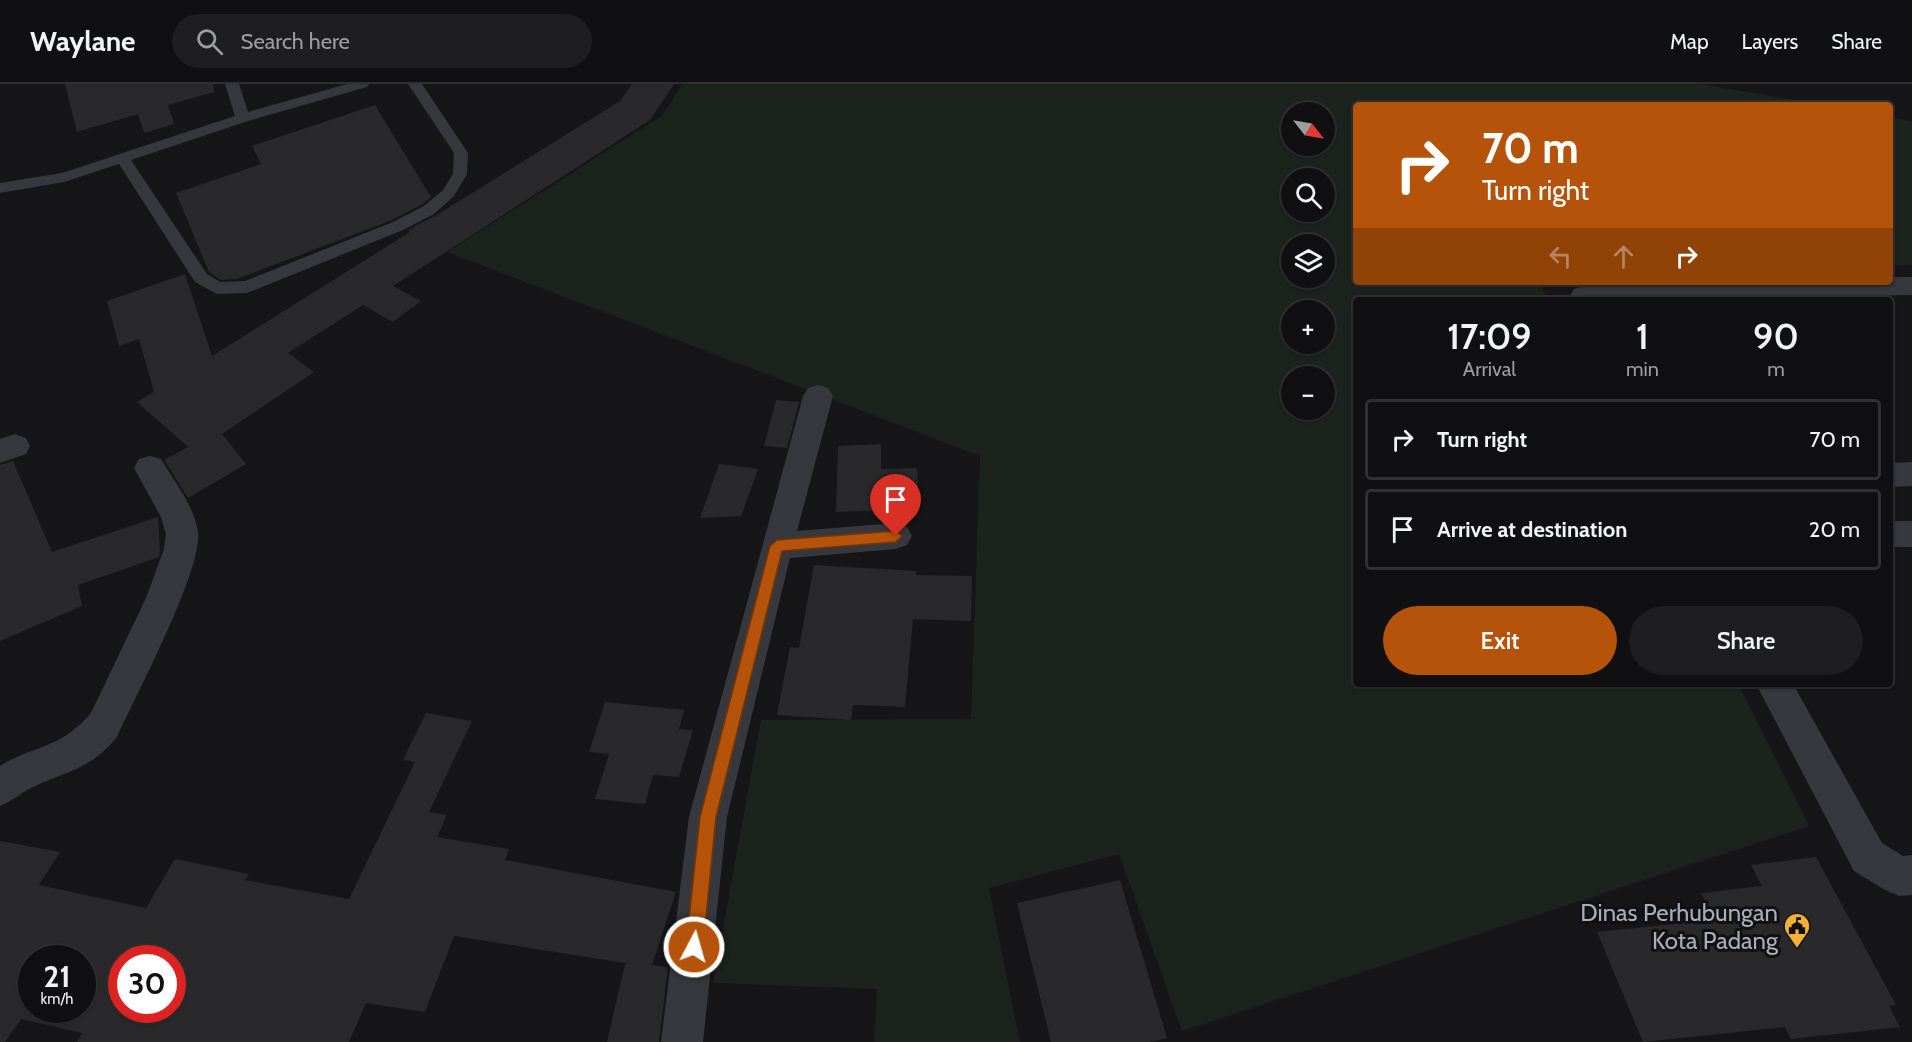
<!DOCTYPE html>
<meta charset="utf-8">
<style>
body{margin:0;font-family:Cabin,sans-serif;background:#1e1e20;color:#f1f3f6;height:100vh;display:flex;flex-direction:column;font-size:22px;white-space:nowrap}
*{box-sizing:border-box;margin:0}
p{font-size:20px;color:#9c9d9f}
.icon{flex:none;width:33px;height:33px;fill:none;stroke:currentColor;stroke-width:2;stroke-linecap:round;stroke-linejoin:round}
.map{position:relative;flex:1;overflow:hidden}
.side{position:absolute;left:1353px;top:213px;width:540px;height:390px;display:flex;flex-direction:column;background:#101012;border-radius:6px;box-shadow:0 2px 4px #0004,0 0 0 2px #303032}
.side>*{flex:none}
.top-card{position:absolute;left:1353px;top:18px;width:540px;height:183px;border-radius:6px;box-shadow:0 2px 4px #0004,0 0 0 2px #303032;background:#b45309;color:#fff;overflow:hidden}
.needle{width:39px;rotate:121deg}
.fabs{position:absolute;left:1281px;top:18px;display:grid;gap:12px}
.fabs a{display:grid;place-items:center;width:54px;height:54px;border-radius:50%;background:#101012;box-shadow:0 2px 4px #0004,0 0 0 2px #303032;font-size:30px}
.speed{position:absolute;left:18px;top:861px;display:flex;gap:12px;font-size:30px;font-weight:700;text-align:center}
.speed>*{display:grid;place-content:center;width:78px;height:78px;border-radius:50%;background:#101012;box-shadow:0 2px 4px #0004,0 0 0 2px #303032;line-height:1}
.speed small{font-size:15px;font-weight:400}
.speed .limit{border:9px solid #d22;background:#fff;color:#111}
.pin{position:absolute;display:grid;place-items:center;width:51px;height:51px;color:#fff;margin:-62px -26px;border-radius:50% 50% 50% 0;rotate:-45deg;box-shadow:0 0 6px #0007}
.pin .icon{rotate:45deg}
.me{position:absolute;width:66px;margin:-33px;rotate:6deg;stroke-linejoin:round;filter:drop-shadow(0 0 4px #0008)}
.turn{display:flex;align-items:center;gap:21px;height:126px;padding:0 30px;font-size:27px}
.turn .icon{width:78px;height:78px;stroke-width:2.5}
.turn b{display:block;font-size:42px;line-height:51px}
.lanes{display:flex;align-items:center;height:57px;padding:0 30px;background:#0003;justify-content:center;gap:30px;direction:ltr}
.lanes .off{opacity:.35}
.eta{display:flex;justify-content:space-evenly;align-items:center;height:102px;text-align:center}
.eta b{font-size:36px;font-weight:600;line-height:42px}
.button{display:flex;gap:12px;margin-top:auto;padding:12px 30px}
.button a{flex:1;height:69px;border-radius:36px;background:#b45309;color:#fff;font-size:24px;font-weight:600;line-height:69px;text-align:center}
.button a+a{background:#1e1e20;color:#f1f3f6}
ul{padding:0;list-style:none}
li{display:flex;align-items:center;gap:18px;height:81px;margin:0 12px 9px;padding:0 18px;border:3px solid #303032;border-radius:6px}
li div{flex:1}
li b{display:block;font-size:22px}
li em{font-style:normal}
header{display:flex;align-items:center;gap:36px;box-sizing:border-box;height:84px;padding:0 30px;background:#101012;border-bottom:2px solid #303032}
header strong{font-size:28px}
nav{display:flex;gap:33px;margin-inline-start:auto;font-size:21px}
.search{width:420px;height:54px;background:#1e1e20;display:flex;align-items:center;gap:15px;box-sizing:border-box;padding:0 21px;border-radius:33px;color:#9c9d9f;font-size:22px}
.map>svg:first-child{display:block}
</style>
<header>
<strong>Waylane</strong>
<div class="search"><svg class="icon" aria-label="search" viewBox="0 0 24 24"><circle cx="10" cy="10" r="6"/><path d="M15 15l6 6"/></svg>Search here</div>
<nav><a>Map</a><a>Layers</a><a>Share</a></nav>
</header>
<div class="map">
<svg width="1912" height="958" viewBox="0 0 1912 958">
<rect width="100%" height="100%" fill="#161618"/>
<!-- green -->
<g fill="#1c231d" fill-rule="evenodd">
<path d="M682,0H1701L1822,21H1356V198H1539L1548,216H1356V600H1738L1809,742L1182,947L1119,770L989,804L1020,958H874L877,905L713,899L761,636L971,635L980,372L447,168L663,31ZM1292,28H1324V62H1292ZM1292,94H1324V128H1292ZM1292,160H1324V194H1292ZM1292,226H1324V260H1292ZM1292,292H1324V326H1292Z"/>
<path d="M1890,33L1912,37V181H1890Z"/>
</g>
<!-- building -->
<g fill="#29292c" fill-rule="evenodd">
<path d="M65,0H213L214,8L168,21L174,40L144,49L138,30L77,48Z"/>
<path d="M632,0H674L650,36L393,202L421,217L393,238L363,221L288,269L314,288L222,350L246,380L188,414L164,376L188,363L137,318L154,308L139,255L119,262L107,217L185,190L212,272L410,148L408,146L440,129L620,17Z"/>
<path d="M375,21L431,113L423,120L392,136L237,195L221,196L209,188L176,109L261,80L252,62Z"/>
<path d="M776,316L799,318L787,364L764,362Z"/>
<path d="M881,360V385L917,384L919,425L836,428L838,362Z"/>
<path d="M13,377L52,468L158,433L160,468L159,473L78,501L82,522L0,557V381Z"/>
<path d="M719,380L758,385L741,432L700,434Z"/>
<path d="M814,481L916,487V491L972,492L971,537L913,535L905,623L853,621L851,636L777,631L790,563L799,564Z"/>
<path d="M605,618L684,626L679,645L693,646L679,693L653,691L645,720L595,715L609,670L589,668Z"/>
<path d="M426,629L472,637L429,728L447,731L437,753L509,765L505,776L676,808L652,881L668,883L659,958H607L625,880H631L454,852L425,928L366,919L349,958H77L82,949L21,935L5,958H0V757L60,768L39,801L146,824L175,775L249,790L245,796L349,815L415,678L403,676ZM32,874H82V926H32ZM122,874H172V926H122Z"/>
<path d="M1816,773L1896,921L1889,922L1900,943L1791,955L1785,943L1643,958L1597,848L1714,836L1701,809L1762,802L1751,781Z"/>
<path d="M1120,796L1167,954L1149,958H1051L1017,819Z"/>
</g>
<g fill="none" stroke-linecap="round" stroke-linejoin="round">
<!-- service -->
<path fill="#37383d" fill-rule="evenodd" d="M225,0H239L248,28L347,0H369L367,3L248,37L131,76L207,190L220,198L245,197L393,138L424,122L443,106L453,90L454,69L408,0H422L468,69L467,90L454,112L434,130L403,146L247,209L217,210L195,198L119,80L64,98L0,109V99L62,89L235,32Z"/>
<!-- minor -->
<g fill="#37383d" fill-rule="evenodd">
<path d="M1890,193H1912V211L1573,216L1570,212L1574,205L1584,202L1678,198H1890Z"/>
<path d="M818,301L828,304L833,312L797,447L896,439L907,443L912,452L907,461L896,465L790,474L727,733L703,958H661L689,733L803,312L808,304Z"/>
<path d="M15,350L26,354L30,362L26,370L0,379V355Z"/>
<path d="M150,372L161,375C174,397 195,423 198,449C202,487 135,613 117,653C90,686 68,686 33,703C21,709 12,717 0,722V682C36,660 59,666 91,629L146,514L164,465L166,450L161,433L134,384L139,375Z"/>
<path d="M1912,378V402L1890,403V379Z"/>
<rect x="1890" y="437" width="22" height="26"/>
<path d="M1756,600H1793L1882,759L1903,772L1912,771V811L1899,812L1885,806L1854,787Z"/>
</g>
</g>
<!-- route -->
<path fill="#b45309" stroke="#753606" stroke-width="1.5" d="M896,447L902,452L896,458L782,467L716,733L703,863L700,869L694,872L688,869L686,863L700,733L770,462L777,456Z"/>
<!-- icons -->
<defs>
<g id="civic-pin" transform="scale(1.35)"><path d="M0 17L-7.5 6A9.5 9.5 0 1 1 7.5 6Z" fill="#f2b134" stroke="#111113"/><path d="M-.6-6.5H3V-4.5H.6V-3L4-1V1h2V6H-6V1h2V-1L-.6-3ZM-1.2 2.5V6h2.4V2.5Z" fill="#111"/></g>
</defs>
<g fill-rule="evenodd">
<use href="#civic-pin" x="1797" y="842"/>
</g>
<g text-anchor="middle" dominant-baseline="central" stroke-width="6" stroke-linejoin="round" paint-order="stroke">
<!-- near-poi labels -->
<g font-size="24" fill="#a8adb8" stroke="#111113" text-anchor="end">
<text x="1778" y="828">Dinas Perhubungan<tspan x="1778" dy="28">Kota Padang</tspan></text>
</g>
</g>
</svg>
<div class="fabs">
<a><svg class="needle" viewBox="-14 -14 28 28"><path d="M0-13l5 13h-10z" fill="#e53935"/><path d="M0 13l5-13h-10z" fill="#9c9d9f"/></svg></a>
<a><svg class="icon" aria-label="search" viewBox="0 0 24 24"><circle cx="10" cy="10" r="6"/><path d="M15 15l6 6"/></svg></a>
<a><svg class="icon" aria-label="layers" viewBox="0 0 24 24"><path d="M12 4l9 5-9 5-9-5zM3 14l9 5 9-5"/></svg></a>
<a>+</a>
<a>−</a>
</div>
<div class="speed"><div>21<small>km/h</small></div><div class="limit">30</div></div>
<div class="pin" style="left:896px;top:452px;background:#d93025"><svg class="icon" aria-label="arrive" viewBox="0 0 24 24"><path d="M6 21V4h12l-3 4 3 4H6"/></svg></div>
<svg class="me" style="left:694px;top:863px" viewBox="-20 -20 40 40"><circle r="17" fill="#b45309" stroke="#fff" stroke-width="3"/><path d="M0-11L8 9 0 5-8 9z" fill="#fff"/></svg>
<div class="top-card">
<div class="turn"><svg class="icon" aria-label="right" viewBox="0 0 24 24"><path d="M7 20v-9h11M14 6l5 5-5 5"/></svg><div><b>70 m</b>Turn right</div></div>
<div class="lanes"><svg class="icon off" aria-label="left" viewBox="0 0 24 24"><path d="M17 20v-9H6M10 6l-5 5 5 5"/></svg><svg class="icon off" aria-label="ahead" viewBox="0 0 24 24"><path d="M12 20V5M6 11l6-6 6 6"/></svg><svg class="icon" aria-label="right" viewBox="0 0 24 24"><path d="M7 20v-9h11M14 6l5 5-5 5"/></svg></div>
</div>
<section class="side">
<div class="eta">
<div><b>17:09</b><p>Arrival</p></div>
<div><b>1</b><p>min</p></div>
<div><b>90</b><p>m</p></div>
</div>
<ul>
<li><svg class="icon" aria-label="right" viewBox="0 0 24 24"><path d="M7 20v-9h11M14 6l5 5-5 5"/></svg><div><b>Turn right</b></div><em>70 m</em></li>
<li><svg class="icon" aria-label="arrive" viewBox="0 0 24 24"><path d="M6 21V4h12l-3 4 3 4H6"/></svg><div><b>Arrive at destination</b></div><em>20 m</em></li>
</ul>
<div class="button"><a>Exit</a><a>Share</a></div>
</section>
</div>
